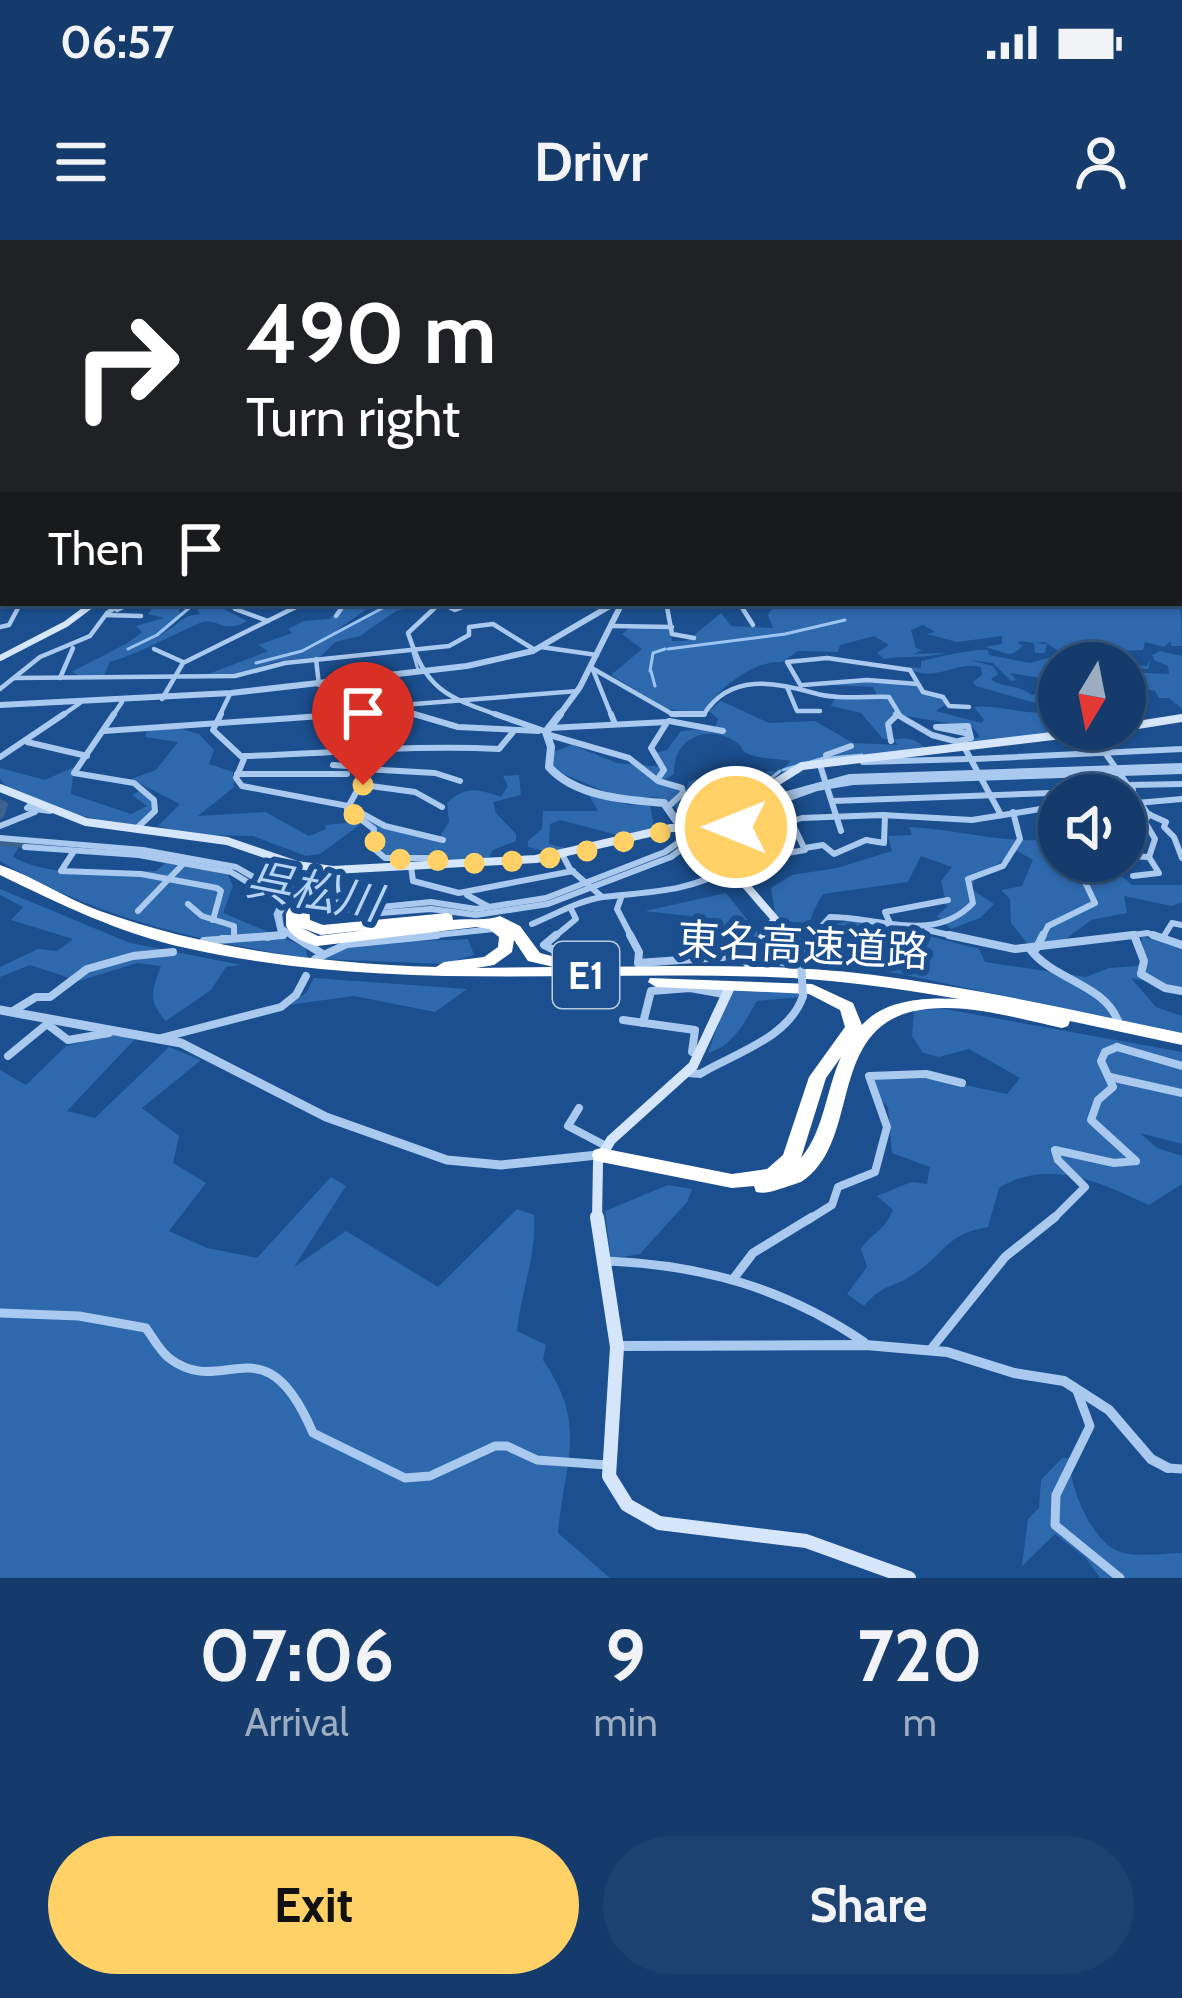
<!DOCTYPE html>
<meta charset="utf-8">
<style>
body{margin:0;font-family:Cabin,"Noto Sans JP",sans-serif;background:#1d4271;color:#f1f3f6;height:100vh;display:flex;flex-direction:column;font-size:45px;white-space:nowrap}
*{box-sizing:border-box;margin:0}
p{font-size:39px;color:#9dadc1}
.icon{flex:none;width:66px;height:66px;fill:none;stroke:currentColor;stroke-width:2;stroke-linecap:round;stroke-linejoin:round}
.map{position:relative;height:1338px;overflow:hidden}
.drawer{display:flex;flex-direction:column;background:#143b6b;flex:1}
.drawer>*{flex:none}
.hud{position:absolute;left:0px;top:0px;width:1182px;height:366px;box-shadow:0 3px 9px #0004,0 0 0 3px #33557e;background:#202124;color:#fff;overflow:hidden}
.needle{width:78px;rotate:190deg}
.tools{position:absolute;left:1038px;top:402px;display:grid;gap:24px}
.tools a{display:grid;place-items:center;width:108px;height:108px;border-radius:50%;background:#143b6b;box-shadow:0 3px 9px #0004,0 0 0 3px #33557e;font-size:60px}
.pin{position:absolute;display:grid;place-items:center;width:102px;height:102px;color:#fff;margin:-123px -51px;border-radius:50% 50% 50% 0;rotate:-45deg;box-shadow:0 0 12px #0007}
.pin .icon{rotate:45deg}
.me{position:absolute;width:132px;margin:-66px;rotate:270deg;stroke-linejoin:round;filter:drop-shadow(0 0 9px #0008)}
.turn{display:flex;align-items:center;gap:42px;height:252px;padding:0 48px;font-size:54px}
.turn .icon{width:156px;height:156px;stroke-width:2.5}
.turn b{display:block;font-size:84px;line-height:102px}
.then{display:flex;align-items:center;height:114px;padding:0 48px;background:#0003;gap:24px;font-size:45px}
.eta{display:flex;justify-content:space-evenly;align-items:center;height:204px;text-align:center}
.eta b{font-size:72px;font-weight:700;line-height:84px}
.primary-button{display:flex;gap:24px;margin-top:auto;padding:24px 48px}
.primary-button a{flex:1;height:138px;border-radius:72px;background:#ffd166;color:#111;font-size:48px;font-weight:700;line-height:138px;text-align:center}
.primary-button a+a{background:#1d4271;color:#f1f3f6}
.status{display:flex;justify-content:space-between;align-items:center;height:84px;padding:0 60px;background:#143b6b;direction:ltr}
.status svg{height:33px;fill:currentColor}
header{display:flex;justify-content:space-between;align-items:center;height:156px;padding:0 48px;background:#143b6b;font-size:54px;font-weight:700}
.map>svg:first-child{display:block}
</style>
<div class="status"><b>06:57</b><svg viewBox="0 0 49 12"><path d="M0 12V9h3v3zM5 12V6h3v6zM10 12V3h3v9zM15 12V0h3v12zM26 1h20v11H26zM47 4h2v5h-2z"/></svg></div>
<header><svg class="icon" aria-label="menu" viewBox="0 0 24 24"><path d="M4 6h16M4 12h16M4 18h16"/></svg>Drivr<svg class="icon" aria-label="person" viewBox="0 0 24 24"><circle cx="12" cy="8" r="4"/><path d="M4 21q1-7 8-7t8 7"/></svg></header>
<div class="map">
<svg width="1182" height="1338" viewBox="0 0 1182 1338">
<rect width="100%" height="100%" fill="#1b4f8f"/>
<!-- green -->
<g fill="#2e69ad">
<path d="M1179,323L1182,406H1171V401L1164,407L1145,402L1143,410L1120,411L1135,425L1147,426L1151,418L1148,429L1125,428V423H1059L1055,440L1037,442L1041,438L1010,433L1016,440L1011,441L993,423L970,420L993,426L998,434L991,439C1001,448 1015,443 1032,455L1041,451L1039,445L1059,452V460L1049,458L1039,464L976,446L973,442L982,435L981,427C955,420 933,445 907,427L921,428V421C940,417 967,409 988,410L989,415L1030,423L1059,415L1065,420L1078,417L1064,415L1045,402L1035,403L1047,404L1045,413H1035L1034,403L1020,401L1018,404L1023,405C1009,421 1006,411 984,407L1002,404V396L957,402L927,394L935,392L923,385L911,390L916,408L922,410L914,414L946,413C922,419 905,415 884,419L877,413L889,405L874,396L840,405L838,412L798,411L782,422C753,420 718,449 701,474L668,469L611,435L642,409L622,394L629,388H669L672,401H687L721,373L731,386L773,388L768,375L775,363H1179Z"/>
<path d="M155,363H186L179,368L180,378L157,398L188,376L200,374L197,369L207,363H252L235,368L218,366L247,381C224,395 216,376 200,383C171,395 143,412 110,422L104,435L80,436L72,432C91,421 130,404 142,392L136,386L164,378L148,374Z"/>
<path d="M350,363H376L335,391L393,363H428L396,371L360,396L335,402L320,417L278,421L235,435H206L268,411L258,405L292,393L288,389L304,381L329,379Z"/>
<path d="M1160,411L1182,416V469L1169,458H1159L1155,451L1125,443V432L1169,434L1168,426L1154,420L1152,415Z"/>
<path d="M861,440L917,445C925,456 940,454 946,464L936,471L981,483L984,480L974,467C1004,464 1033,480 1059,468V489H1092L967,505L964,501L980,497L973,487L900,475L891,457L894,474L885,485L888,499H883L861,473L831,466L836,455H877L873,447L830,445Z"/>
<path d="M721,461L769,483L815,481L853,503L898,505L893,500C910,496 916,500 929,511L826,518L783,529L791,521C779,519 763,519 751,515C738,510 747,510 736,502C706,482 672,500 674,534L663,541L686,549L689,541L719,534L736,544L763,538L768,531L780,532L760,549L701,569L711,579L683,583L675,567L657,557H617L552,529L551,513L572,505L617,523L663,527L656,513L667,510L681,491L715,488L718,479L709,471Z"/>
<path d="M175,487L199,494L214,510L209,524L233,532L234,547L198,576L265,572L309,596L326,589L325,585L368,581L439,598L449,582L447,563C466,545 478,549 501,557L508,546L503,536L519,535L521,555L493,562L496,573L516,594V601L493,610L488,619L450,622L442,614L385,616L370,603L373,594L362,583L320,614L306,616L253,596L191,595L158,586L180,564L131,539L156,530L178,502L145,497L147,491Z"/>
<path d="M74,527L71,554L131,574L147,566L132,555L139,551L153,560L154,569L132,588C101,579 14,565 0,538V528L45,540Z"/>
<path d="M589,555L629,565L650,563L654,589L625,597L560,580L550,584L549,604L569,609L552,613L528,607V601L542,589L543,571H598Z"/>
<path d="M1059,578V621C1087,621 1111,624 1132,645H1182V662L1172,666L1124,656L1127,673L1091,680L1058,705L1028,704L1011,683L1010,659L1001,650L1022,646L1033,620L1017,611L975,640L971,649L994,664L980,678L951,689L937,676L947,667L941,641L952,627L921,616L908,642L823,654C808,676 807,698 797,723L754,722L777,686L771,648L792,635L837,628L892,611L888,596L912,595L909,587C954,589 996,602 1042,600L1040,579Z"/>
<path d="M0,604L19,606L13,617C54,639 111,632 156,631L168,621L228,635L233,646L223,673L305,707L308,718C198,701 96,678 0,621Z"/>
<path d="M0,649L130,703L241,725L226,727L211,750L166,781C147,759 152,751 161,726L137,723L79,741L30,725L0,737V727L38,709L57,711L73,699L11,680L23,667L0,655Z"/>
<path d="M726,653L761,697L742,718L724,717L737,707L715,679L645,671Z"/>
<path d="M859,678L979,709L985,722L1086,737L1109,728L1137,726L1145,719L1141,696L1182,707V748L1131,738L1156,767L1182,776V794L896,733L807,724L808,711L824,687Z"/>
<path d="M468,699L474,715L444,724L320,719C343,698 433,702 468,699Z"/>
<path d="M314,738L467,749L435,772L354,756L288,765L306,753Z"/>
<path d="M731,749L798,750L800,757L757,761C744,783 734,805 708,813Z"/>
<path d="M945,769L1182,812V904L1140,893L1157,908L1182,916V944L1149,965C1101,943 1049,917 999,948L988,987C946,994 945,1014 914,1034C892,1049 885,1042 864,1066L847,1054L867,1027L861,1009C873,991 882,994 893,970L877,956L911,942L927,944L930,927L892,913L888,867L873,853L874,839H937L1007,854L1020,838L969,809L939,817L923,813L912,796L914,770Z"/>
<path d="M115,794L135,799L67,871L95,878L169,807L201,820L142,868L179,896L173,923L206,943L169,991L207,1008L257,1018L331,937L346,946L294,1027L346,991L438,1047L517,969L534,975C537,1013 521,1052 517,1091L546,1105L543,1120C589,1187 564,1222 558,1293L610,1338H0V830L26,845L66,806Z"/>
<path d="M668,945L692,949L687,962L640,1014L611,1019L605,971Z"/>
<path d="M1062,1218H1070C1068,1245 1093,1307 1124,1313C1141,1317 1164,1313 1182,1313V1338H1100L1086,1318L1055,1294L1022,1326L1028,1279L1039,1268L1041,1240Z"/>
</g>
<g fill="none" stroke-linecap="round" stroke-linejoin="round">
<!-- stream -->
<g stroke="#9cc4f0" stroke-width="3">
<path d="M128,409L157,395L195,363"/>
<path d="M668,409L785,394L845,380"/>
<path d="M413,413L418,430"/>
<path d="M256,423L302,411L392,363"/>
<path d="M650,431L653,413L665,409"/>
<path d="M651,431L655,446"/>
<path d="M829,518L862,515"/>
<path d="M783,530L824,518"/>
<path d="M763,545L780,531"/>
<path d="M279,691L275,674L284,656"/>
</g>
<!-- river -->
<g stroke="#3c6290" stroke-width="8">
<path d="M0,563L4,565L0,575"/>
<path d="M0,602L36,605"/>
<path d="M243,632L261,645L304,656"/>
<path d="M539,663L668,615L698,593L743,575"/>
<path d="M397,669L431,665L463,671"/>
</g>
<!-- minor-far3 -->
<g stroke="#a9c9ee" stroke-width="4.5">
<path d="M440,363L408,393C427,452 447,457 503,477"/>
<path d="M441,363L455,370L473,363"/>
<path d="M511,363H524"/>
<path d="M667,365H740"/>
<path d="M741,366L753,385"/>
<path d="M667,367L672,394L694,398"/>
<path d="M235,369L268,381"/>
<path d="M117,370L131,363"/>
<path d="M106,375L141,376"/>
<path d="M336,376L345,363"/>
<path d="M612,386L672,387"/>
<path d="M0,387L9,385L18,368"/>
<path d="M541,407L597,415"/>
<path d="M154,409L183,422"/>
<path d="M316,419L319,445"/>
<path d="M590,427L674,475L704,474C730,433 775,442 814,453C836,460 866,456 889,457L901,477"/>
<path d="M593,430L612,477"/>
<path d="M14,438L235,436L285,423L449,406L469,395V387L493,384L535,410"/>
<path d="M60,438L73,408"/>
<path d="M359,441L361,477"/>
<path d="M803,445L867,440L918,444"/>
<path d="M801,446L787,422L827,418L910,430L923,452L943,457L949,466L969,467"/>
<path d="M787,447L797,471H820"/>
<path d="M0,449L40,417L90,396L107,373L123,363"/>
<path d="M162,459L183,423L304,363"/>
<path d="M360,462L424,477"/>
<path d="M389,466L578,451"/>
<path d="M60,477L80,463"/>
<path d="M112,477L122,462"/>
<path d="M219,477L230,454"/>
<path d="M307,477L360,473"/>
</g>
<!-- minor-far2 -->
<g stroke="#a9c9ee" stroke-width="6">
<path d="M114,474L74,533L134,543L154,560L155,571L137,588"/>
<path d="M221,474L213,490L244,519L236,538L242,546L348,566L385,586L443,600"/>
<path d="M361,474L364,538L347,569L374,589L372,607L385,618H437L445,625"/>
<path d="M414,474L458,487L538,491"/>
<path d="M495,474L547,492"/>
<path d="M611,474L615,484"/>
<path d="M672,474H704"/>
<path d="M896,474L932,495L962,503L1001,575"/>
<path d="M669,481L723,491"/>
<path d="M549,488L667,482"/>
<path d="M1131,489L1094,497L1148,574L1166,582L1164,587L1174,597L1182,618"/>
<path d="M104,491L350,474"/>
<path d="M546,494L629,518L658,541L682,548L683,553L669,566"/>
<path d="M891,501L888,484L897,475"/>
<path d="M959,501L971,498L968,486L936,487L970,494"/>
<path d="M27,502L87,516"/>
<path d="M244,516C329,514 414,504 499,509L513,492"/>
<path d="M0,517L64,474"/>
<path d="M974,519L1182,509"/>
<path d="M828,521L826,515L851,506"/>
<path d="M863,522L967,519"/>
<path d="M333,525L363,527"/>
<path d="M820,525L841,591"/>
<path d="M364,529L435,533L460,541"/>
<path d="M237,534H347"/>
<path d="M657,540L664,530L651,508L666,484"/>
<path d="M363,545L415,552L442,567"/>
<path d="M1129,545L1182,544"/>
<path d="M718,556L739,571"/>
<path d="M833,561L1133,550"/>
<path d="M758,562L850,537L1182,526"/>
<path d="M31,564L27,568L50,571"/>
<path d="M1125,564L1182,559"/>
<path d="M695,568L730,552L767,548"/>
<path d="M753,571L817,548L853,542L1182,531"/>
<path d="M708,585L755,567"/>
<path d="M0,586L35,572"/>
<path d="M744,588L766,589L802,578L882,575L972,580L1059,566"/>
<path d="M0,598L143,610L236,627L264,643L371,668L431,662L476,669L546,658L665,612L693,592L734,605"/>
<path d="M746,600L763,591"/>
<path d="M25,607L139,615L231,632L257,648L368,674L431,669L476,675L548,664L671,617L701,595"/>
<path d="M805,608L823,605L834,614L866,600L884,603L885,575"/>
<path d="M74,611L61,631L141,634L217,648L221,651L213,680"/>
<path d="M563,616L570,629L601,656"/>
<path d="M1125,616L1149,617"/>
<path d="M733,622L805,610L795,589L785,582"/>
<path d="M411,626L413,641L459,653L573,631"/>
<path d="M1133,636L1159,633L1149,617L1155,599L1145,582L1149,574"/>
<path d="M467,655L489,667"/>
<path d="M289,656L279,674L281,688L297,698"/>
<path d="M621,658L617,669L632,698"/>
<path d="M188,664L202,676L234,686V694"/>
<path d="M138,671L184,623"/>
<path d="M889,681L885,672L948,660"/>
<path d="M532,684C554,675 580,660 603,657C653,651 684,653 731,628"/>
<path d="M927,690L963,698"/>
<path d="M1164,696L1172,683L1182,685"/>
<path d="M222,698H245"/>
<path d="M267,698L286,694"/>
<path d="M407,698L494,689"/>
<path d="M553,698L576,679L571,669"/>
<path d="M811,698L830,677C880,677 934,704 973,663L968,639L1003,626L1020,599L1013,572"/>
<path d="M1042,698L1048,686L1095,663L1085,642L1099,621"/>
<path d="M1108,698L1148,693L1162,698"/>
</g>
<!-- minor-far1 -->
<g stroke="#a9c9ee" stroke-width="8">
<path d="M292,695L321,713"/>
<path d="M556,695L544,705L556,711L582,705"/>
<path d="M630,695L639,712L638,723L723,717"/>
<path d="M949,695L1015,709L1133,695"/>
<path d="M1134,695L1144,721L1141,734L1165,748L1182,751"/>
<path d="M1153,695L1182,705"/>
<path d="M204,701L283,695"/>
<path d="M1030,709C1053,740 1104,744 1118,781"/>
<path d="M1036,709L1043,695"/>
<path d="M755,715L787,723"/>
<path d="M315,719L347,704L437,695"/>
<path d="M801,722L805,704L813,695"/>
<path d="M13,771L36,757H50L87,729L133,716L173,712"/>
<path d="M623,780L695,790L692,812L696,814"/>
<path d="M643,783L651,751L690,748L724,754"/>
<path d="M47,784L68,800L109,793"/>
<path d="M161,798L281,767L296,755L306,736"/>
<path d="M1117,807L1182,826"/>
<path d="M8,816L47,784"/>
<path d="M688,833L700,834C735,813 789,798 803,756"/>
<path d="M1110,837L1182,853"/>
<path d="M579,868L568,886L606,906"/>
<path d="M808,980L832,965L838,947L875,932L887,887L869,836L926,834L962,843"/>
<path d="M1052,980L1085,947L1058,920L1055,910L1114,923L1136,921L1091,880L1098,860L1113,847L1101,821L1105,812L1117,807"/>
</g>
<!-- minor -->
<g stroke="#a9c9ee" stroke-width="9">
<path d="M607,1021C703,1025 784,1048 864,1102"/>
<path d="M734,1038L753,1013L812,977"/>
<path d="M0,1073L79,1076L146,1088C153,1098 160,1111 169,1118C224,1161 264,1077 313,1193L405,1238L430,1236L495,1206H507L537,1220L607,1225"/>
<path d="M931,1109L1005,1017L1055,977"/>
<path d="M1077,1151L1090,1186L1056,1255L1055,1285L1120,1338"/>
<path d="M1168,1228L1182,1229"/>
</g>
<!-- tertiary-far3 -->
<g stroke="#a9c9ee" stroke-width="6">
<path d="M0,465L231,453L467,426L533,411L615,363"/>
<path d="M558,477L580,447L622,363"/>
</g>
<!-- tertiary-far2 -->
<path stroke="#a9c9ee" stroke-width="8" d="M560,474L546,492L551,507L549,527C576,557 626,560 664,563L680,586"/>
<!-- tertiary-far1 -->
<path stroke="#a9c9ee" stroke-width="9" d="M0,770L181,803L326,877L447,920L501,925L598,915"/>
<!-- tertiary -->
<path stroke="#a9c9ee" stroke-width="10" d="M617,1106L866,1105L947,1112L1014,1133L1064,1141L1109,1170L1151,1219L1168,1228"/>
<!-- secondary-far3 -->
<path stroke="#d6e6fa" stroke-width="6" d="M0,418L66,384L94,363"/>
<!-- secondary-far2 -->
<g stroke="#d6e6fa" stroke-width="8">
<path d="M1125,487L1182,478"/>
<path d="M0,548L86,582L227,601L297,625L333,630L536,619L671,588H744"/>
<path d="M763,698L775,679L736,634L730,614L767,548L802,526L1111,489"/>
</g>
<!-- secondary-far1 -->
<g stroke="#d6e6fa" stroke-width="10">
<path d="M748,723L765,695"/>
<path d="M597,980L598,922L611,900L693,826L730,747"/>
</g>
<!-- secondary -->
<path stroke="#d6e6fa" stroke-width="14" d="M597,977L617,1107L609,1236L627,1265L659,1283L806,1301L909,1338"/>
<!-- motorway -->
<g fill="#fff" fill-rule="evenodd">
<path d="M0,625C35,637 66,659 100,671C209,710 322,723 436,727L444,722L484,717L498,707L499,697L489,689L476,687L317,706C303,702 294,699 286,686V674L295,656H305L309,663L310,680L323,685L447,673L452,675L453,680C468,678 488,681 500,676L520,686L540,713L578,723L580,727C678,726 777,723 874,735C978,748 1080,772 1182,793V805L1070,781L1068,786L1062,788C1015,778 962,761 914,771C826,791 862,903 801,942C800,942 784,948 783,948C773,951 767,954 756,952L754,946L732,948L601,922L594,920L592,915L594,910L601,908L732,934L767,929L783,915L809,837L845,787L840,770L809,754L656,747L648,742L650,738L812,744L853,763L862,785C885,759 926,757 959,759C896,748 833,739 769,737C571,730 383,752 186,708C121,694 60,664 0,635ZM302,688L321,695L366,690L318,696ZM514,700L528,721L554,727L476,728L494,725L512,712ZM841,817C826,850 824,891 801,918L826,838Z"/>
<path d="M321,625L328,629L310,654H300L298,651L300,648L316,626Z"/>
</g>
<!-- minor-bridge -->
<path stroke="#a9c9ee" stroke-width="8" d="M801,722L803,756"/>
<!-- motorway-bridge -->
<path stroke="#fff" stroke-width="14" d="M300,659L305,651"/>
</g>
<!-- sky -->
<linearGradient id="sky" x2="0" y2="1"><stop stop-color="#0f2b4f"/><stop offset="0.47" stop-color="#39639b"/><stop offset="1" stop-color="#39639b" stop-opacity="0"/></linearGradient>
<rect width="1182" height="353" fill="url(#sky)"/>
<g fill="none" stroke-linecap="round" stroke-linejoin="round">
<!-- route -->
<path stroke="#ffd166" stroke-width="21" stroke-dasharray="0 37.8" d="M363,545L347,569L376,592L374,612C397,628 427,610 446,625C490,622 535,622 578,613C633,601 678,582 736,587"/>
</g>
<g text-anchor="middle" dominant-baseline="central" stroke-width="12" stroke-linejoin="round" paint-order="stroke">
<!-- shield labels -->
<rect fill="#1b4f8f" stroke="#bbcadd" stroke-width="3" x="553" y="702" width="66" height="66" rx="9"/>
<g font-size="39" font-weight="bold" fill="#fff">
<text x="586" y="735">E1</text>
</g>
<!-- street labels -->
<g font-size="42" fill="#fff" stroke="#1b4f8f">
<text transform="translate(803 705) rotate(3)">東名高速道路</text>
</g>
<!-- water labels -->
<g font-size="45" font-style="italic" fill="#b5d3f5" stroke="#1b4f8f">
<text transform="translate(314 651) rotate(11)">呉松川</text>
</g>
</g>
</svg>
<div class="tools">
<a><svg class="needle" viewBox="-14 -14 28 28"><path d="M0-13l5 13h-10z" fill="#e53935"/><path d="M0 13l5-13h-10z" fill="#9dadc1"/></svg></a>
<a><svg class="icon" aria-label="sound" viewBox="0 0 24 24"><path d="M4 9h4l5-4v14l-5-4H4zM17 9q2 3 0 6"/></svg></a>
</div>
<div class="pin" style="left:363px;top:545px;background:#d93025"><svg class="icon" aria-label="arrive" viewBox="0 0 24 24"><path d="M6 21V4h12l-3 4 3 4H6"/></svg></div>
<svg class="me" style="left:736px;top:587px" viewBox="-20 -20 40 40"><circle r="17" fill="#ffd166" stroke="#fff" stroke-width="3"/><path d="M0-11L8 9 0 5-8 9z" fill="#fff"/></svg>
<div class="hud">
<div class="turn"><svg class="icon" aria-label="right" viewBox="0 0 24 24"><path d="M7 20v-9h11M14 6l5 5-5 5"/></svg><div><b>490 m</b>Turn right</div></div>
<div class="then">Then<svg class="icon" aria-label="arrive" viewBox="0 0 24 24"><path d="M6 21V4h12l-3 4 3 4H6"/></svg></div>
</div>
</div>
<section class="drawer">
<div class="eta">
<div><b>07:06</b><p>Arrival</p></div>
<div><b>9</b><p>min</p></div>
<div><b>720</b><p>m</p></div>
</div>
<div class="primary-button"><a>Exit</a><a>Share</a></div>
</section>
